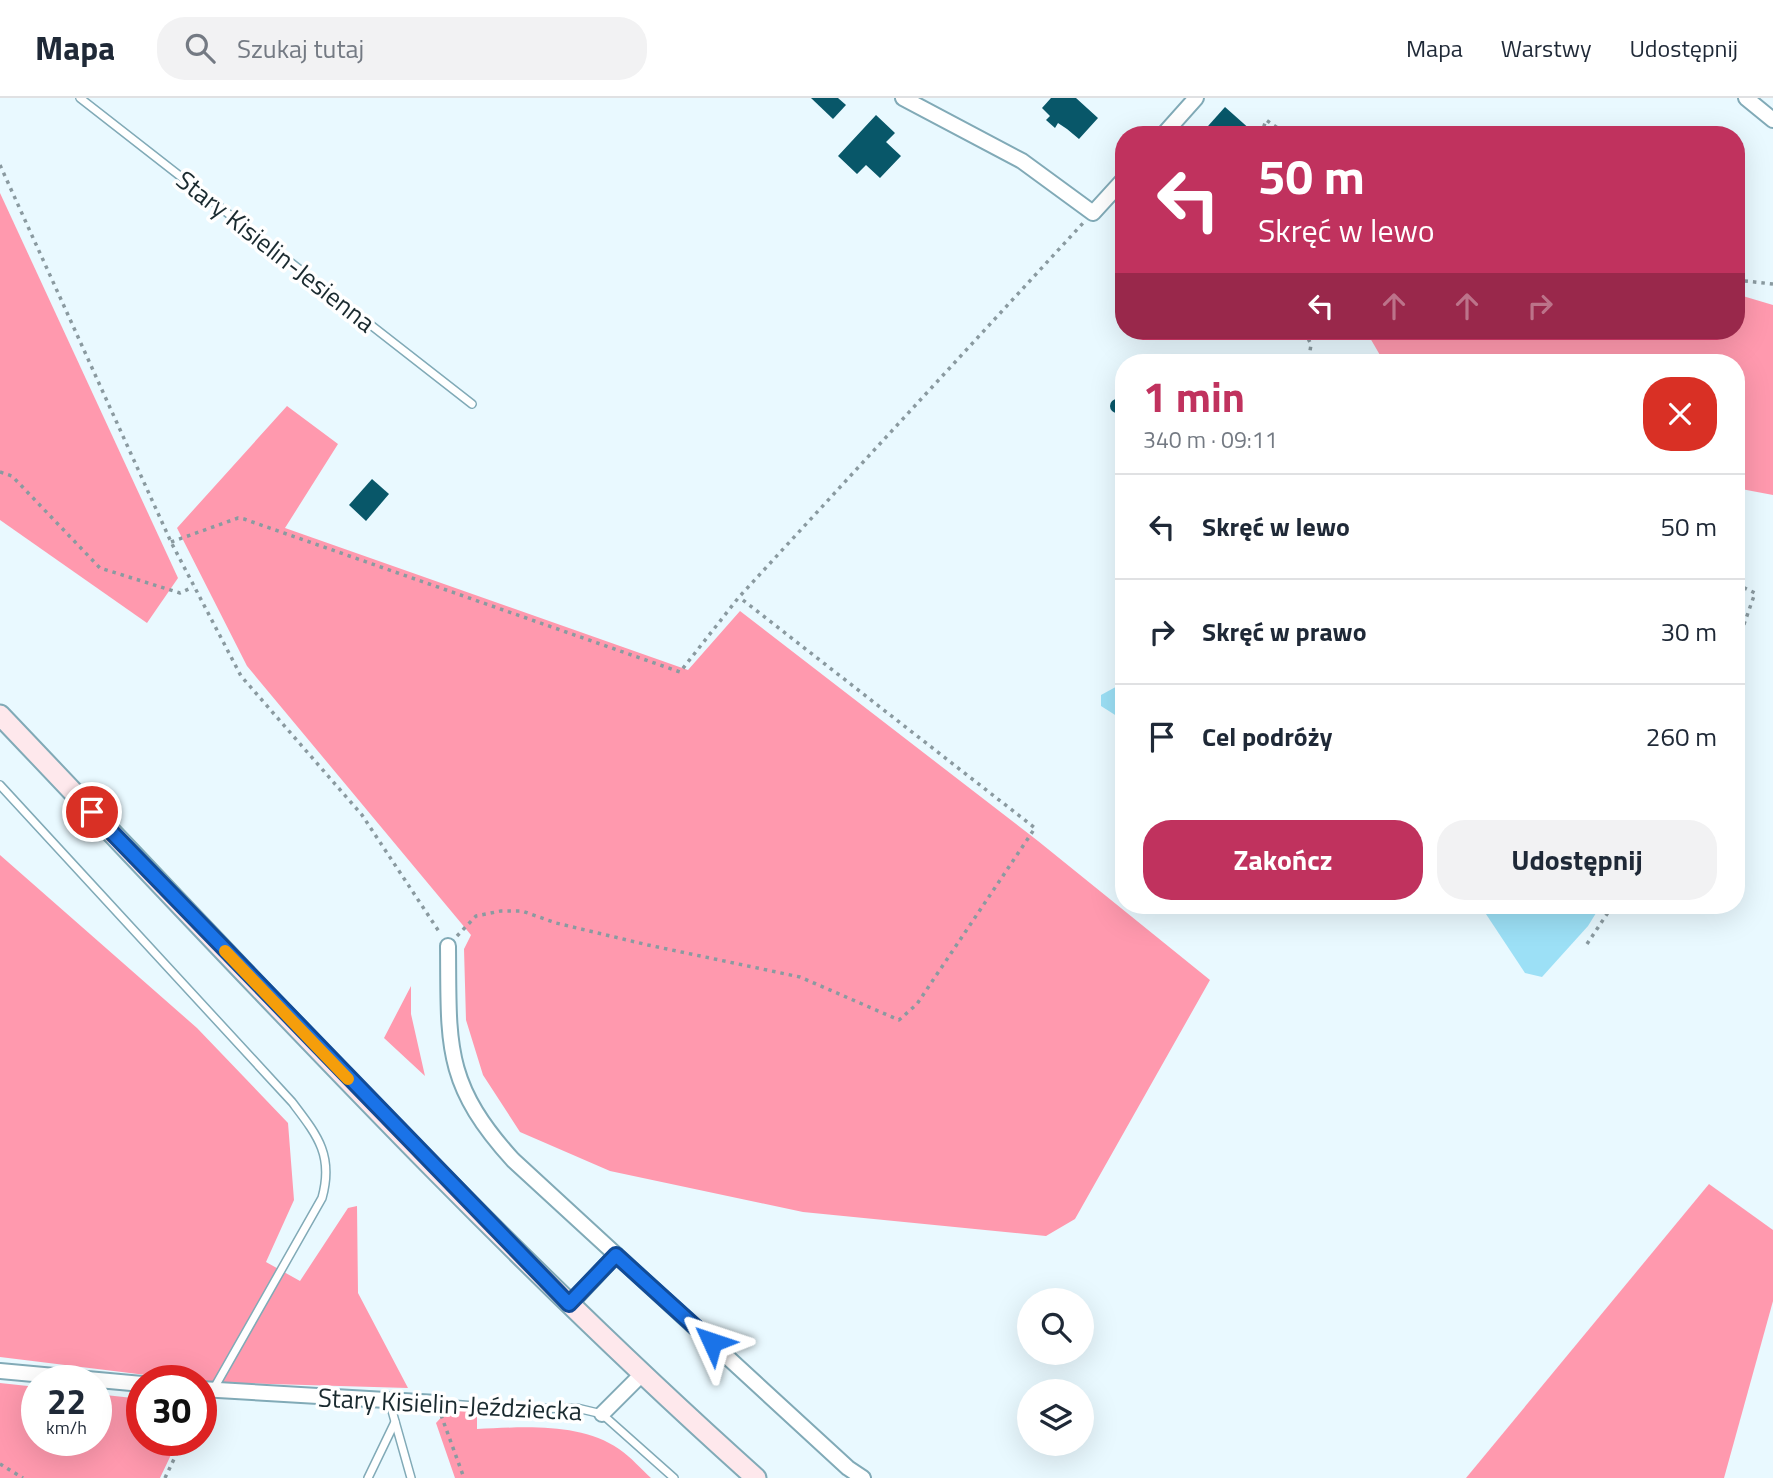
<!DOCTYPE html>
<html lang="pl">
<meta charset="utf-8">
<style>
body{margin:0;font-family:"Titillium Web",sans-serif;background:#f2f2f3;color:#1f2937;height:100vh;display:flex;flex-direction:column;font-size:26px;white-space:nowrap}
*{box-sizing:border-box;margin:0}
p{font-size:23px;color:#747a83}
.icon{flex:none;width:38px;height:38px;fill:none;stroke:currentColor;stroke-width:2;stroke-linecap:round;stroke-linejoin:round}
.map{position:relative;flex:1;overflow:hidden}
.details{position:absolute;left:1115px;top:256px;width:630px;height:560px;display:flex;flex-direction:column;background:#fff;border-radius:28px;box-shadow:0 7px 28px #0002}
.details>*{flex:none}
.top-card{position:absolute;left:1115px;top:28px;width:630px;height:214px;border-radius:28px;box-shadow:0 7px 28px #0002;background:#c0325e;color:#fff;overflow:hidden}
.controls{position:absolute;left:1017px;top:1190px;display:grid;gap:14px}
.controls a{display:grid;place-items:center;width:77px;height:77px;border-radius:50%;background:#fff;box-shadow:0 7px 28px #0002;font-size:35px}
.speed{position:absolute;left:21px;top:1267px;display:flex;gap:14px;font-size:35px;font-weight:700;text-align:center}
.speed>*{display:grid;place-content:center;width:91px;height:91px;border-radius:50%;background:#fff;box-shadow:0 7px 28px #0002;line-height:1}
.speed small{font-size:18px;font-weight:400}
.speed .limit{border:10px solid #d22;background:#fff;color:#111}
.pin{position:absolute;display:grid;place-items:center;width:60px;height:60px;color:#fff;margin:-30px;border:4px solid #fff;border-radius:50%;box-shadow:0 2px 7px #0007}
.me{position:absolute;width:77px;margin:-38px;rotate:312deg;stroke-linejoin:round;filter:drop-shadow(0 0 5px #0008)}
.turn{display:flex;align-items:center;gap:24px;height:147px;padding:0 28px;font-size:32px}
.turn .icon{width:91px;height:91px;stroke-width:2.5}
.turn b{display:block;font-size:49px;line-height:60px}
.lanes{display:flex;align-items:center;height:66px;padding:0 28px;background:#0003;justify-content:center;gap:35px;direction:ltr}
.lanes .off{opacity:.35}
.round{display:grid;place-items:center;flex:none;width:74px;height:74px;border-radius:28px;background:#f2f2f3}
.headline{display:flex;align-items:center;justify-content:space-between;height:119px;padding:0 28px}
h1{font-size:42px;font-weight:700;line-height:52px;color:#c0325e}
.button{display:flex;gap:14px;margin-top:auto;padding:14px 28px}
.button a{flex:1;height:80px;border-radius:28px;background:#c0325e;color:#fff;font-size:28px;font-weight:700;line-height:80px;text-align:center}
.button a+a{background:#f2f2f3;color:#1f2937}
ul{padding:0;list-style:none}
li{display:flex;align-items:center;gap:21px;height:105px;padding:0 28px;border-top:2px solid #e0e1e3}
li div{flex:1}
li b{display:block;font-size:26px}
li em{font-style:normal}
header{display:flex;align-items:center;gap:42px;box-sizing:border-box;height:98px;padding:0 35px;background:#fff;border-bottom:2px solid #e0e1e3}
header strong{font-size:33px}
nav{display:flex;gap:38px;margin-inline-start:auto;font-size:24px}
.search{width:490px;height:63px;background:#f2f2f3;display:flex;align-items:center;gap:18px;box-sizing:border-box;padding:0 24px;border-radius:28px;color:#747a83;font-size:26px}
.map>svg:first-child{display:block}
</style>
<header>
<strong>Mapa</strong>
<div class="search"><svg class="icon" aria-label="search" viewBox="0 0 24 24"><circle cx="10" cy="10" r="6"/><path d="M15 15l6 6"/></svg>Szukaj tutaj</div>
<nav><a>Mapa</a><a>Warstwy</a><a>Udostępnij</a></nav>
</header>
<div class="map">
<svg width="1773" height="1380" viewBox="0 0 1773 1380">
<rect width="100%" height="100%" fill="#e9f9ff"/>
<!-- forest -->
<g fill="#ff99ae">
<path d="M0,95L178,480L147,525L0,422Z"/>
<path d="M1736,196L1773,207V397L1736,390V264H1384L1366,233H1736Z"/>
<path d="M287,308L338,346L285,430L688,572L740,513L1038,743L1210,882L1075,1121L1046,1138L803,1114L610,1073L520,1034L483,977L466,922L464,851L471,837L247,568L177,430Z"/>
<path d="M0,757L197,930L288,1025L294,1102L266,1164L300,1183L348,1110L357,1108L358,1195L408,1290L203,1284L0,1259Z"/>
<path d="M411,888V916L425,978L384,940Z"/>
<path d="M1709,1086L1773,1132V1203L1724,1380H1466Z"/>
<path d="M0,1285L37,1289V1342H96V1296L142,1301V1342H178L160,1380H0Z"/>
<path d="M448,1312L477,1313V1331C522,1329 580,1324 619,1351C631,1359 641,1371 651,1380H455L436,1325Z"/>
</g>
<!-- water -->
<g fill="#9ce0f6">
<path d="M1123,585V622L1101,608V597Z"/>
<path d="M1480,807H1601L1588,828L1542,879L1525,875Z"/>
</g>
<!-- building -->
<g fill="#085769">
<path d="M811,0H838L846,7L833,21Z"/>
<path d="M1051,0H1076L1098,20L1079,41L1067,31L1058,25L1055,30L1046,22L1050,18L1042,10Z"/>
<path d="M1225,9L1252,33L1248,37H1200Z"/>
<path d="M876,17L895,35L886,44L901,58L880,80L866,67L857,76L838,58Z"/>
<circle cx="1117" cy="308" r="7"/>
<path d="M372,381L389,396L366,423L349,407Z"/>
</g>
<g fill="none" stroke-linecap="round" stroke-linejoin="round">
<!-- lane casing -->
<g stroke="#81aab7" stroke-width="10">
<g id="lane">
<path d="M80,0L472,306"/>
<path d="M0,687L292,1004C317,1037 334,1057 322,1100L213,1292"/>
<path d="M389,1302L411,1380"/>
<path d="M437,1305L512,1311L577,1310L602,1316L674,1380"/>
<path d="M368,1380L395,1324"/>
</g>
</g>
<!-- street casing -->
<g stroke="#81aab7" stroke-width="18">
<g id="street">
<path d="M903,0L1022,63L1093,115L1124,81"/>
<path d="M1746,0L1773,22"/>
<path d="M1163,37L1196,0"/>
<path d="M448,848C449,946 443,985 513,1062L848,1370L863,1380"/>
<path d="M569,1207L616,1157"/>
<path d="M0,1273L142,1286"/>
<path d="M201,1291L437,1305"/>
<path d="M602,1316L641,1277"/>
</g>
</g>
<!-- secondary casing -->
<g stroke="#81aab7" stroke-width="23">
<path id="secondary" d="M0,617C247,876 489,1141 756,1380"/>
</g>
<!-- path -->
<g stroke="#8a9aa0" stroke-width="3.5" stroke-dasharray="3.5 5" stroke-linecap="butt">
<path d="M1261,37L1266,22L1288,37"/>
<path d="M0,67L171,444L241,578L362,717L440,835"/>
<path d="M1736,182L1773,186"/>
<path d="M1305,233L1311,247L1308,264"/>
<path d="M0,374L12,378L100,470L180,495L193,489"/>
<path d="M171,444L238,420L244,421L680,574L739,499L1084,124"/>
<path d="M1736,486L1755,495L1736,549"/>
<path d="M457,838L476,818L501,813H522L556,825L648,847L800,879L899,922L917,906L1035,730L739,499"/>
<path d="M1587,846L1613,807"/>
<path d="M441,1317L464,1380"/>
<path d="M0,1366L23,1380"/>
<path d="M165,1380L183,1342"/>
</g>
<!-- lane -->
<use href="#lane" stroke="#fff" stroke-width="7"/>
<!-- street -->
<use href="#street" stroke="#fff" stroke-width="14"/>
<!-- secondary -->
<use href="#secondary" stroke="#fee8ec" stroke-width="19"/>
</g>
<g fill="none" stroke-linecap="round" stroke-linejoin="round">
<!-- route casing -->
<g stroke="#114b97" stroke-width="18">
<path id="route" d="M92,714L569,1206L616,1157L712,1244"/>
</g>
<!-- route -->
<use href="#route" stroke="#1a73e8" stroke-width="12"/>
<!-- slow -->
<path stroke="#f59e0b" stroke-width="12" d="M225,853L348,981"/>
</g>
<g text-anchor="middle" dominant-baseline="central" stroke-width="7" stroke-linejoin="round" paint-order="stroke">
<!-- street labels -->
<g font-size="26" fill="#1a2a2f" stroke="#fff">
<text transform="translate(276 153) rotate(38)">Stary Kisielin-Jesienna</text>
<text transform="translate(450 1306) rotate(3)">Stary Kisielin-Jeździecka</text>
</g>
</g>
</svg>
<div class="controls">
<a><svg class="icon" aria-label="search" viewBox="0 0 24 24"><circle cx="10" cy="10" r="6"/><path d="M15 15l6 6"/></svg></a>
<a><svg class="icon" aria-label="layers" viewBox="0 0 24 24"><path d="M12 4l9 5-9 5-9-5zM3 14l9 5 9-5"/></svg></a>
</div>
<div class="speed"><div>22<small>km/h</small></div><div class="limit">30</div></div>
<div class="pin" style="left:92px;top:714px;background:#d93025"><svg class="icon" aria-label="arrive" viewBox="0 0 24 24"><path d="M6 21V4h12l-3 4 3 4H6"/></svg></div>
<svg class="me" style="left:712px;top:1244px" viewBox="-20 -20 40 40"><path d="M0-17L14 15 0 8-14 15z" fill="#1a73e8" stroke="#fff" stroke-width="4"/></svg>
<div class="top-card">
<div class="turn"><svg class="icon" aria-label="left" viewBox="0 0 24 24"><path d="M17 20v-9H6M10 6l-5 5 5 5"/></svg><div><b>50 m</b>Skręć w lewo</div></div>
<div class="lanes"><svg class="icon" aria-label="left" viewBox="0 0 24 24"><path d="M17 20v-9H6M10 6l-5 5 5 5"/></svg><svg class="icon off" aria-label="ahead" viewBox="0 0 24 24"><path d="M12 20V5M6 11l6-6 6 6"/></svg><svg class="icon off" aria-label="ahead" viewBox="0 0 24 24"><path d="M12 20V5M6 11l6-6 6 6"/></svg><svg class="icon off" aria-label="right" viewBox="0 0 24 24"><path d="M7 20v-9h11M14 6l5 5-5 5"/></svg></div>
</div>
<section class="details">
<div class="headline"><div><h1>1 min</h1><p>340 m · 09:11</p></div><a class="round" style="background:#d93025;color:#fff"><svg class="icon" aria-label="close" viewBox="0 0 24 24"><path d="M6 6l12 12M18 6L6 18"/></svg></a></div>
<ul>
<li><svg class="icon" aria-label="left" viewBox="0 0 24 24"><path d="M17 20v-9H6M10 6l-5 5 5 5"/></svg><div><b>Skręć w lewo</b></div><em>50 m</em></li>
<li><svg class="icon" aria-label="right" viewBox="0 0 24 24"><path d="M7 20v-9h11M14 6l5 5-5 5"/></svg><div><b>Skręć w prawo</b></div><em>30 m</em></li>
<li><svg class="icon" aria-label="arrive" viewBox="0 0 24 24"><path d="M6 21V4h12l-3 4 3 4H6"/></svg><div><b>Cel podróży</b></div><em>260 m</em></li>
</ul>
<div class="button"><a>Zakończ</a><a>Udostępnij</a></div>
</section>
</div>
